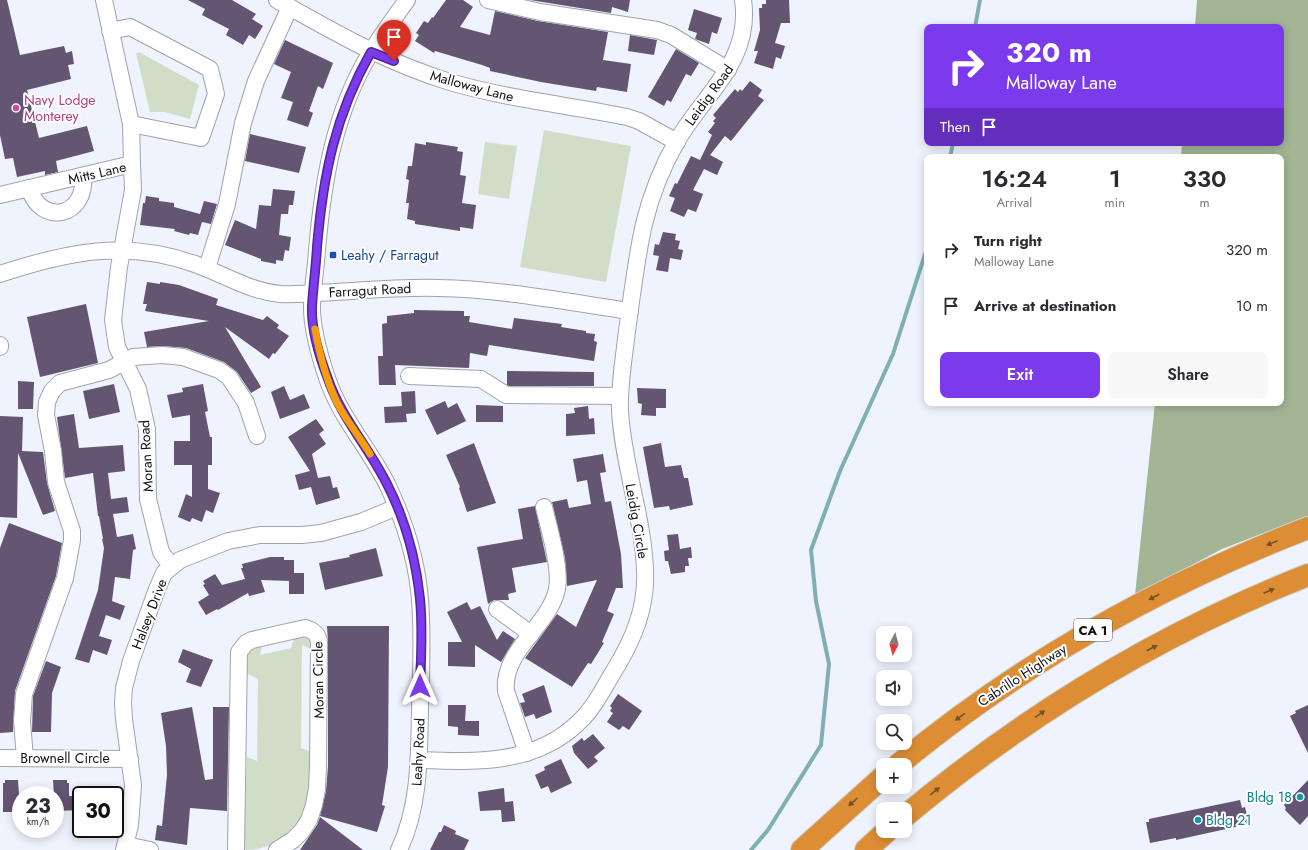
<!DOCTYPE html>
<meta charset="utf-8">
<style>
body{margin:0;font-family:Jost,sans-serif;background:#f7f7f7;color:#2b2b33;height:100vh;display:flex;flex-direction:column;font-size:15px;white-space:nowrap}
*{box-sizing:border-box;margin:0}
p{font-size:13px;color:#7c7c81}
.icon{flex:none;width:22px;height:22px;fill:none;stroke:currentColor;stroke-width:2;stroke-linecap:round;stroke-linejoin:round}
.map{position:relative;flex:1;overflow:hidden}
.side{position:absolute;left:924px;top:154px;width:360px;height:252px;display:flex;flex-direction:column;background:#fff;border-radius:8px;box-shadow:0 2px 10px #0003}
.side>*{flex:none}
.guide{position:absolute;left:924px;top:24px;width:360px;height:122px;border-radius:8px;box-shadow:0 2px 10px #0003;background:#7c3aed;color:#fff;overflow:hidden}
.needle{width:26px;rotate:186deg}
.fabs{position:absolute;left:876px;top:626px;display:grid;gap:8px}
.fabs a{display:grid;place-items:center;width:36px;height:36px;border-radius:8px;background:#fff;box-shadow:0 2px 10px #0003;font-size:20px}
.speed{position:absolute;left:12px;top:786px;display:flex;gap:8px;font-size:20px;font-weight:700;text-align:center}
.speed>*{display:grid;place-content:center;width:52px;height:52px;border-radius:50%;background:#fff;box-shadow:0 2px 10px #0003;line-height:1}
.speed small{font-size:10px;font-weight:400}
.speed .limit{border:2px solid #111;border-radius:6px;background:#fff;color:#111}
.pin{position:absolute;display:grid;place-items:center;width:34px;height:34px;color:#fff;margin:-41px -17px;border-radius:50% 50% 50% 0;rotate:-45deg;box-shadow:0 0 4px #0007}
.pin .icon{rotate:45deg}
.me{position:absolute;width:44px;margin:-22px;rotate:0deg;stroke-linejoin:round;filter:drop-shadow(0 0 3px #0008)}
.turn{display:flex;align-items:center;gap:14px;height:84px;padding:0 16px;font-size:18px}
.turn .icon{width:52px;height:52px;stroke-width:2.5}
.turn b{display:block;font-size:28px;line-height:34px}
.then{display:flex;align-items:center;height:38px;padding:0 16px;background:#0003;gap:8px;font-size:15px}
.eta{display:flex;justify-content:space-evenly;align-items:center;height:68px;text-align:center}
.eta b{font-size:24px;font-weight:600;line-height:28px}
.primary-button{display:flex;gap:8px;margin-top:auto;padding:8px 16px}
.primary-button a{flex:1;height:46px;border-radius:8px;background:#7c3aed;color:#fff;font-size:16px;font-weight:600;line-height:46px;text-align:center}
.primary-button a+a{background:#f7f7f7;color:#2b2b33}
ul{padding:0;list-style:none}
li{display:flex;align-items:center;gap:12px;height:56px;padding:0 16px}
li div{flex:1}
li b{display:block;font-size:15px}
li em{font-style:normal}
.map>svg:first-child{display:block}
</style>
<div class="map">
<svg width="1308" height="850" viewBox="0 0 1308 850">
<rect width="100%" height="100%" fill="#eff3fd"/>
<!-- green -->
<g fill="#d1dec7">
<path d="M139,52L199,85L190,119L165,112H150L136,53Z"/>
<path d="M544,130L631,146L606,282L520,267Z"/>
<path d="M485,142L517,146L509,199L478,194Z"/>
<path d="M295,635H306L312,640L313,650L302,645L301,748L312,752C312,766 313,783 310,796C303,826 278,850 246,850L243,847L247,757L257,761L258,679L244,672L245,655L263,641L260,655L291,648Z"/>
</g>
<!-- forest -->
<path fill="#a3b594" d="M1197,0H1308V516L1222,549L1135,595L1155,403H1281V157H1181L1182,143H1281V27H1195Z"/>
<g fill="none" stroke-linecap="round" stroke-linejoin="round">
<!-- stream -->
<g stroke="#80afb3" stroke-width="4">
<path d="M975,27L980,0"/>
<path d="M950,157L953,143"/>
<path d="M751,850L768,830L821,745L829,664L816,601L811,550L840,471L893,354L927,248"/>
</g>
</g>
<!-- building -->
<g fill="#645573">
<path d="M0,0H7L20,55L64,46L66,53L72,51L74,64L68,65L71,79L27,90L39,138L87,126L94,151L56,161L58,172L45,175V171L17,177L13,158L5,159L0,135Z"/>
<path d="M188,0H232L256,14L252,19L263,26L255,39L249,35L243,45L226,35L229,29L202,15L205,9Z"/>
<path d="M446,0H463L473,7L460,27L490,35L495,11L538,21L608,32L603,60L631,64L627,92L597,87L596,91L541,82L490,71V68L482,65L435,51L434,53L415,41L419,35L416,33L424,21L428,23L432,17L433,18Z"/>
<path d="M530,0H630L628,12L612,7L611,13Z"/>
<path d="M766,0H789L790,23H781L775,43L785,46L781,59L776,57L773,69L754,63L758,51H754L760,30L759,8H762V4H766Z"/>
<path d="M694,9L722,18L717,34L712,32L709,44L695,39L697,33L688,30Z"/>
<path d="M630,35L657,40L654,55L628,51Z"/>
<path d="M285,40L333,63L323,89L318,86L309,111L313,113L308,127L287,120L293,102L281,98L291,72L274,64Z"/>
<path d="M676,49L699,63L691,76L686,74L671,102L667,100L664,106L648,97Z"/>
<path d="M750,81L762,90L758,96L764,100L731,141L725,136L710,155L723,162L717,175L704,169L693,190L703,194L696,212L688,209L684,217L670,211L675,198L669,196L675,183L677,184L691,156L700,160L712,135L708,132L715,123L713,121L716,118L713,115L735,89L738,92L740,89L742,91Z"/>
<path d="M250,134L306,147L299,173L245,161Z"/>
<path d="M426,142L458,147L457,151L463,152L460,175L466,176L462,203L476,205L473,229L460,227V231L415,224V221L407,219L409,203H406L409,180L406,179L408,166H412L415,143L426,145Z"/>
<path d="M273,189L295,191L293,205H289L288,214H281L279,235L291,237L289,251L285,250L283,261L276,260V264L261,261V259L225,245L235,220L256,229L259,205L271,206Z"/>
<path d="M146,196L159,198V201L174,203V207L200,214L204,201L217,204L211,224L202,222L198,235L190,233L189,235L174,231L175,229L140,225L143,203H145Z"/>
<path d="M663,232L676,234L675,240L680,241L678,249L683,250L681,260L670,258L668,272L656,270L659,256L653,255L655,244L659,245Z"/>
<path d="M147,282L160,284V282L179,285L218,299L216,305L263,320L267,316L279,325L277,328L289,336L275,354L273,353L269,359L225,327L261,387L251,393L237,372L224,362L186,348L163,346L147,347L144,332L209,321L145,311L147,304H143Z"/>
<path d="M86,304L98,363L40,377L27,317Z"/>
<path d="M414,310L464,311V316H470L469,322L512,329L514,318L562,324L561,327L586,331V333L595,334L594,341L597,342L594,361L489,345L487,356L470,353L469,368L395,365L396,385H379L378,356H383L382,324L387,323V316L414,313Z"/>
<path d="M507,371L594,372V386H509L507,385Z"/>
<path d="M18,381L34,382L33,409H18Z"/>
<path d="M114,384L120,412L89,419L83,391Z"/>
<path d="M203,384L208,411L205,412L210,437H212V465H208V489L220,493L213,513L206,510L202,522L192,518L190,522L178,517L186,494L192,497V465H174V441H190V415L172,418L167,395L183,392L182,388Z"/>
<path d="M284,386L290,400L304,394L310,408L280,419L271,392Z"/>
<path d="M637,388L666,389V408H656V416L641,415L642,404L638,403Z"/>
<path d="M415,391L416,413L406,414L407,422L385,423L384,407L402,406L401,392Z"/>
<path d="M445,401L448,408L457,403L466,421L437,435L425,410Z"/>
<path d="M476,405L503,406V422H476Z"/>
<path d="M588,406L589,419L594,418L595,434L566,436V414L575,413L574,408Z"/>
<path d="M74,414L79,448L123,445L125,471L108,473L111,499L127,497L129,512L113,514L117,537L133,534L136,549L133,550L130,579L115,577L112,601L125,606L120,620L106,615L99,636L112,640L107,655L93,650L89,663L75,659L98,590L104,548L102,539H103L99,516H98L93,473L65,478L57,417Z"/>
<path d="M0,416L23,417L22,451L43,452L47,483L55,511L43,515L18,453L17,518L0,517Z"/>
<path d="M316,419L324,430L319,434L326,444L312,454L318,478L330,476L333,488L337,487L340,498L316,505L311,487L299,490L295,475L310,471L288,437Z"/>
<path d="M474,443L496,503L467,512L459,488L460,487L446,455Z"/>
<path d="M661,443L665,467L681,465L684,478H688L693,505L670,510L669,506L654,508L643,447Z"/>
<path d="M603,454L606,472L600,473L605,502L611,501L621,554L623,588H616L607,611L614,614L602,642L604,643L591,664L588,663L572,687L525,658L557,614L576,627L597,580L567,586L565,558L552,502L567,499L569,508L591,504L587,480L577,482L573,459Z"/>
<path d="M535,506L547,562L512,568L516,592L508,594L509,600H494L488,604L477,547L523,539L518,509Z"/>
<path d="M9,523L62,543L56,576L15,691L13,732L0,733V548Z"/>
<path d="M678,534L680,549L691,547L692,558H688L689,566H685V572L671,574L668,561H665L664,551L669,550L667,535Z"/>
<path d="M376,548L383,576L325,590L319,563L350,557L349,555Z"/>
<path d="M270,557H284V560H294V573H304V594H289V581L261,580L265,592L249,596L248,593L218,610L217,609L206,615L198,602L209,595L203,585L205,584L203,581L215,574L222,585L245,579L241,568H243L242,564Z"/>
<path d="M467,602L471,610L480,606L497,640L503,631L515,639L501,662L475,645V667L448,666V642H462L447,612Z"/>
<path d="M327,626H389L388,767L382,805L385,806L377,832L320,816L326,791L328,766V641Z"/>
<path d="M183,649L213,660L201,687L186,682L191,669L178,662Z"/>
<path d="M46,661L61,667L52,693L51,732H32L33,696Z"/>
<path d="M544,685L552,712L536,719L534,714L525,717L520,703L525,702L522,694Z"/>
<path d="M618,694L642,711L629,730L623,726L619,730L607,722L613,713L610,711L612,708L610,706Z"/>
<path d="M448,705H466L465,721H479V736L458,735V727L448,726Z"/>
<path d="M1308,705V753L1290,716L1296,713L1295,711Z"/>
<path d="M192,707L205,780L213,779V707H229L227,811L190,808L187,845L155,840L157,825L162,826L167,775L166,746L161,713Z"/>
<path d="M593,734L605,748L594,757L598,761L588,769L574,753L572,746L582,738L584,741Z"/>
<path d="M561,759L572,783L551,793L548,786L541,789L535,775L545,770L544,767Z"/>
<path d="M5,780H18L19,795H21V810H19V812H3V783H5Z"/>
<path d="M53,780H67V783H69V796H81V810L55,811Z"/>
<path d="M1308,780V816L1300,825L1285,810L1286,808L1284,805Z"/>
<path d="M504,788L505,802L513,801L515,821L502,822L501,810L480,811L478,792Z"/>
<path d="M1240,800L1242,808L1245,807L1249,824L1176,840V838L1150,843L1146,822H1149V819Z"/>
<path d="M320,817L363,850H300L317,825Z"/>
<path d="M444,825L456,831L455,834L469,840L464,850H430L439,832H441Z"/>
</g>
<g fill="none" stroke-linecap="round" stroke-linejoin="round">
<!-- minor casing -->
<g stroke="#a0a3ad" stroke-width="18">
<g id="minor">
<path d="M104,0L131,124L132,164"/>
<path d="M277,0C334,32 387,63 450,82C508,99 568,105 627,117L639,121L677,142"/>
<path d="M488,0L540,12L657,30L671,35L728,70"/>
<path d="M110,31L130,27L210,69L216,94L201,138L131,124"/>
<path d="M29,188C41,227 87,217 83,176"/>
<path d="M0,195L132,164L133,190L119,267L113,320L117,347L138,389L147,429L148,499L161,552L171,566"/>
<path d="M207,268L227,204L243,123L256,81L290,7"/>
<path d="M0,274C67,252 126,239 195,264C223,274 249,291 280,294C298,295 317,293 335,292C369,290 403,287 438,288C502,289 567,302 630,311"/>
<path d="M0,345V347"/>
<path d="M409,376L481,379L506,395L620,396"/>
<path d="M497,609L531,634"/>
<path d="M527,753L506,691C502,650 550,625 557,589C561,568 549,529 544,507"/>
<path d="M0,758L130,759"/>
<path d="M25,758L22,721L24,694L65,578L72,540V531L56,482L53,451L46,415L47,402L52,391L60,383L109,370L133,357L162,355L183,357L219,370L229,377L246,403L257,436"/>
<path d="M419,760C476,762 535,765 579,722C594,708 603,689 614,671C633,640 647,608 645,570C643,516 623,465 620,411C619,384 624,358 627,331C632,296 636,259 644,224C651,195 662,167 677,141C704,94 752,61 743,0"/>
<path d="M126,845L150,850"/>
<path d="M124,850L130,825L133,785L124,719L123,703L124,688L131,661L157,589L164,573L180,560L228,541L260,535H302L321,533L361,522L397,507"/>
<path d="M236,850L239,652L246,643L252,640L305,628C313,630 317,633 319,641L318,766L317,789L314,805L309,820L302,831L293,840L277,850"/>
<path d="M399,850C420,806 419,756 420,709C421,673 423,636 420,600C417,560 404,520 387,484C369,448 340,417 327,378C320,357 312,331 312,308C312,289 316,269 317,250C323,181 334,112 371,52C382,34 395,17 407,0"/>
</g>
</g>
<!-- highway casing -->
<g stroke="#cfd0d0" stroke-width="24">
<g id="highway">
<path d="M898,765C1020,664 1160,585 1308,528"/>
<path d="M905,816C1026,715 1161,633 1308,575"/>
<path d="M802,850L883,777"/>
<path d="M866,850L887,831"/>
</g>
</g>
<!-- minor -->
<use href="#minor" stroke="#fff" stroke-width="16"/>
<!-- highway -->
<use href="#highway" stroke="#dd8e34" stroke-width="22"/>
</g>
<!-- one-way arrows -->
<defs><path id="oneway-solid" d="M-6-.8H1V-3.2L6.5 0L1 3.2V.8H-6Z"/></defs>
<g fill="#775025">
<use href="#oneway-solid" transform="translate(1272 543) rotate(158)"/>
<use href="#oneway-solid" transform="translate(1269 591) rotate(-23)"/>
<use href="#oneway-solid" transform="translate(1154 597) rotate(152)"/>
<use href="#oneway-solid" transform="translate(1152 648) rotate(-28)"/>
<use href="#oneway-solid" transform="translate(1040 714) rotate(-34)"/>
<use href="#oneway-solid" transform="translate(960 717) rotate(144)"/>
<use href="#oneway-solid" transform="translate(935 791) rotate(-39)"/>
<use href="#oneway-solid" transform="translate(853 802) rotate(138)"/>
</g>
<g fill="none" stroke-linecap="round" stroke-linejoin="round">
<!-- route casing -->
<g stroke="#51269a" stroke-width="10">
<path id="route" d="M394,61L371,52C335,115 323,176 317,247C316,267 313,287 312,307C311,330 320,358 328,379C341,417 369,448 387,484C405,519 416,560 420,599C423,628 421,658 420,686"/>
</g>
<!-- route -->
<use href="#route" stroke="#7c3aed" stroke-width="7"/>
<!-- slow -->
<path stroke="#f59e0b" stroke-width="7" d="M315,329C320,356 327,386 341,410C350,425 361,439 370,454"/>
</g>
<!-- markers -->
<circle fill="#d1479c" stroke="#fff" stroke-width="1.5" cx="16" cy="108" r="4"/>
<rect fill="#1a4fb4" stroke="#fff" stroke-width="1.5" x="329" y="251" width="8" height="8" rx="2"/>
<g fill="#0f9aa8" stroke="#fff" stroke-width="1.5">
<circle cx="1300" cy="797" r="4"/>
<circle cx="1198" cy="820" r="4"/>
</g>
<g text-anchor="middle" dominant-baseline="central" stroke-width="4" stroke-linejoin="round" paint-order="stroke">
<!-- shield labels -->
<rect fill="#fff" stroke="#58595c" stroke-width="1" x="1074" y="619" width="38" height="22" rx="3"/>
<g font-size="13" font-weight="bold" fill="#111216">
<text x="1093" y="630">CA 1</text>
</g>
<!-- street labels -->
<g font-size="14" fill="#111216" stroke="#fff">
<text transform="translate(472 86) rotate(15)">Malloway Lane</text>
<text transform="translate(709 95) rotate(-54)">Leidig Road</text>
<text transform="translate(97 173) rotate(-13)">Mitts Lane</text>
<text transform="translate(370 290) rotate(-3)">Farragut Road</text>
<text transform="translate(146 456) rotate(-93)">Moran Road</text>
<text transform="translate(637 521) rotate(80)">Leidig Circle</text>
<text transform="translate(149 614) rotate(-69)">Halsey Drive</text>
<text transform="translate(1022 675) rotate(-33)">Cabrillo Highway</text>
<text transform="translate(318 680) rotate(-91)">Moran Circle</text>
<text transform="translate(418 752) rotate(-87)">Leahy Road</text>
<text x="65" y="758">Brownell Circle</text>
</g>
<!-- hotel labels -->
<g font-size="14" fill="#b23c85" stroke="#fff" text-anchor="start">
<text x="24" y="100">Navy Lodge<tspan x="24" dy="16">Monterey</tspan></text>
</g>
<!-- transit labels -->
<g font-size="14" fill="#164399" stroke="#fff" text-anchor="start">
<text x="341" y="255">Leahy / Farragut</text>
</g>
<!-- culture labels -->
<g font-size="14" fill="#0d838f" stroke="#fff" text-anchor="end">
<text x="1292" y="797">Bldg 18</text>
<text x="1206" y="820" text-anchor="start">Bldg 21</text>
</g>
</g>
</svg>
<div class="fabs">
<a><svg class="needle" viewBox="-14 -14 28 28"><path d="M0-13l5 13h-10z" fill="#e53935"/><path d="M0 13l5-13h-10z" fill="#7c7c81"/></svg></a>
<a><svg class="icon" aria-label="sound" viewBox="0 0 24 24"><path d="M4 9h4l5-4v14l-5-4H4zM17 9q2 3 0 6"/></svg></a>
<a><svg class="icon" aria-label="search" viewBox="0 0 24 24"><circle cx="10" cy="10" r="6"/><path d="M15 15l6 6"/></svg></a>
<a>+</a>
<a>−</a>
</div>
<div class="speed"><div>23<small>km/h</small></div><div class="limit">30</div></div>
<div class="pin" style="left:394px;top:61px;background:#d93025"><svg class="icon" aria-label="arrive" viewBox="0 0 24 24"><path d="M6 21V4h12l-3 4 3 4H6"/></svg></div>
<svg class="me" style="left:420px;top:686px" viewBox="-20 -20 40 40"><path d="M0-17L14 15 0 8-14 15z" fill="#7c3aed" stroke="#fff" stroke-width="4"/></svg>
<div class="guide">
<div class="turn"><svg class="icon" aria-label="right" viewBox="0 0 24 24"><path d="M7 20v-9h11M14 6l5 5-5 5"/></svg><div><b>320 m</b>Malloway Lane</div></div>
<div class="then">Then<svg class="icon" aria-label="arrive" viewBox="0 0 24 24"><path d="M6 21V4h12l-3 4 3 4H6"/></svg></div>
</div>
<section class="side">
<div class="eta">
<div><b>16:24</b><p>Arrival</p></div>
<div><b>1</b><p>min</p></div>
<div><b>330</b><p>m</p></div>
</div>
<ul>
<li><svg class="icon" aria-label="right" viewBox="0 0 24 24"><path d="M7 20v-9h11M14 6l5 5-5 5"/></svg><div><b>Turn right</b><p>Malloway Lane</p></div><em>320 m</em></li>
<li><svg class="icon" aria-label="arrive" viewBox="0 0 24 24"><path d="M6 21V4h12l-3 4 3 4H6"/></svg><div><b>Arrive at destination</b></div><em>10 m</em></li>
</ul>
<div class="primary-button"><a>Exit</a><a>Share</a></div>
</section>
</div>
